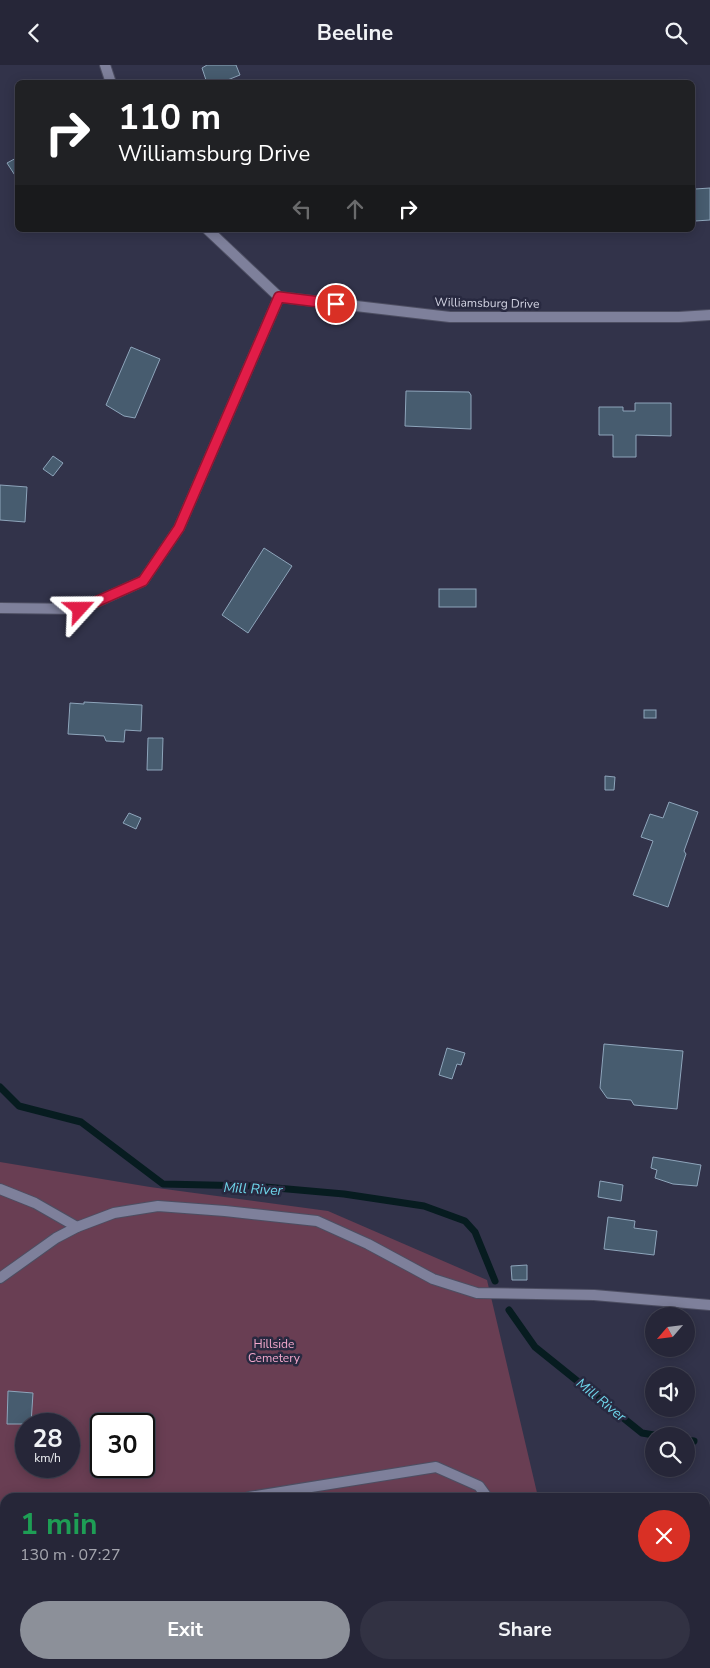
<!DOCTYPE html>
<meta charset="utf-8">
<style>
body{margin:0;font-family:"Nunito Sans",sans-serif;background:#323243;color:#f1f3f6;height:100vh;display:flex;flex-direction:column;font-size:19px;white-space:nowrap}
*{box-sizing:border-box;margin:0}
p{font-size:16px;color:#a4a5ae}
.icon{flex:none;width:28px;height:28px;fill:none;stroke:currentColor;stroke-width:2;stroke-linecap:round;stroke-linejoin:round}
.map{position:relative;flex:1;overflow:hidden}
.side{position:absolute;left:0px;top:1428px;width:710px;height:176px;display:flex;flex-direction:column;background:#262638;border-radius:15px 15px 0 0;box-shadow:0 2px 12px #0003,0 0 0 1px #424353}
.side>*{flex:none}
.guide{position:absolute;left:15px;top:15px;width:680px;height:152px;border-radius:8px;box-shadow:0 2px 12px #0003,0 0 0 1px #424353;background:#202124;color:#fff;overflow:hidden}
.needle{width:32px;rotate:242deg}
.fabs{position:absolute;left:645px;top:1242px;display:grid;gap:10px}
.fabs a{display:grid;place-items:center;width:50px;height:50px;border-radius:50%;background:#262638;box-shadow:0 2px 12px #0003,0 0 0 1px #424353;font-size:25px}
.speed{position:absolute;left:15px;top:1348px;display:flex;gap:10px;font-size:25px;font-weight:700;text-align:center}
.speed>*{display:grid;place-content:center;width:65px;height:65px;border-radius:50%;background:#262638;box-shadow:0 2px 12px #0003,0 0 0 1px #424353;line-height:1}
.speed small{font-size:12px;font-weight:400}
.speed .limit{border:2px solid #111;border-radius:8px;background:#fff;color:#111}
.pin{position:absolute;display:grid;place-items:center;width:42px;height:42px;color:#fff;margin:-21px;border:2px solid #fff;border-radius:50%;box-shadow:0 1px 5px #0007}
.me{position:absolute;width:55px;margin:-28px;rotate:66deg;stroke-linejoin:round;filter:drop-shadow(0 0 4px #0008)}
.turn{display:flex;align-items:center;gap:18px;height:105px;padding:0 20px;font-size:22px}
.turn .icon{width:65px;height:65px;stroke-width:2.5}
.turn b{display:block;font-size:35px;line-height:42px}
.lanes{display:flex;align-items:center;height:48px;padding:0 20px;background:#0003;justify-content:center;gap:25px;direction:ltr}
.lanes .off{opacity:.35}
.round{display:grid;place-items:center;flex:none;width:52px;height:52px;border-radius:26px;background:#323243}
.head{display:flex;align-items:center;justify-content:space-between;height:85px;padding:0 20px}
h1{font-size:30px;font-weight:700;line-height:38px;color:#1e9e55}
.primary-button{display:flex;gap:10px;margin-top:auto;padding:10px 20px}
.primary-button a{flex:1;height:58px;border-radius:30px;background:#8c9099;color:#fff;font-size:20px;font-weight:700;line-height:58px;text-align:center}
.primary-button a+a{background:#323243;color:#f1f3f6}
header{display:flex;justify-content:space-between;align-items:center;height:65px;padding:0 20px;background:#262638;font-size:22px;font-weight:700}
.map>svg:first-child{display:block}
</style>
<header><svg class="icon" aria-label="back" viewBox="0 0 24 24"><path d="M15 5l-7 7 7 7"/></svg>Beeline<svg class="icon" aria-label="search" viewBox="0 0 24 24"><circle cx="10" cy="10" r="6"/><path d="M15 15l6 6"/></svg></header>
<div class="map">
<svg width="710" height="1603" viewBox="0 0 710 1603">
<rect width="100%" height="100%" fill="#32334a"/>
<!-- green -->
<path fill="#693e53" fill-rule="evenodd" d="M0,1097L150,1122L328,1146L487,1215L538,1432H5V1599H577L578,1603H0ZM26,1359H69V1401H26ZM101,1359H144V1401H101Z"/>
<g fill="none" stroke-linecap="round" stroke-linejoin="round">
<!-- stream -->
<g stroke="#071c20" stroke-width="7">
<path d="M0,1022L19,1041L81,1057L163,1119L253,1121L344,1129L424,1141L465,1156L475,1167L495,1216"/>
<path d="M509,1245L535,1282L642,1368L660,1371"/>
<path d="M686,1375L694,1376"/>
</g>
</g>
<!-- building -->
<g fill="#475c6f" stroke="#8ea5bb">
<path d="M207,0H236L240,10L220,18H207L202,3Z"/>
<path d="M18,92V115L7,98Z"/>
<path d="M710,123V155L695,156V124Z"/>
<path d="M131,282L160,294L135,353L124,351L106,340Z"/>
<path d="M406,326L469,327L471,330V364L405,361Z"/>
<path d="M635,338H671V371L636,370V392H613V370H599V342H623V346H635Z"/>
<path d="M53,391L63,398L53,411L43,404Z"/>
<path d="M0,420L27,422L25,457L0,455Z"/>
<path d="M264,483L292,501L248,568L222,550Z"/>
<rect x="439" y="524" width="37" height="18"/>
<path d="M84,637L142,640L141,666L125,665L124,677L106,676L104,671L68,669L70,638L84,639Z"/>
<rect x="644" y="645" width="12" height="8"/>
<path d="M148,673H163L162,705H147Z"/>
<path d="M605,711L615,712L614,725H605Z"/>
<path d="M669,737L698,747L684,786L686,789L668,842L633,830L653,776L641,772L650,749L663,753Z"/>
<path d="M129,748L141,753L136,764L123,758Z"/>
<path d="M604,979L683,986L677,1044L634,1040L631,1035L607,1033L600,1023Z"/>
<path d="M447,983L465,988L461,1000L457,999L452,1014L439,1010Z"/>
<path d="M653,1092L701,1100L697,1121L673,1119L655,1113L657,1105L651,1103Z"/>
<path d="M600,1116L623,1120L621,1136L598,1132Z"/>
<path d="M608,1152L635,1156L634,1163L657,1166L654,1190L604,1184Z"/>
<path d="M527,1200V1215H512L511,1201Z"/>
<path d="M8,1326L33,1328L31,1359H7Z"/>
<path d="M705,1572L710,1584V1603H685L684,1599H705Z"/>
</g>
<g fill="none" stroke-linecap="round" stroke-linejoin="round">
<!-- lane casing -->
<g stroke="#4d4e62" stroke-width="12">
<g id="lane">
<path d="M0,1124L35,1138L77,1162"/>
<path d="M0,1213L56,1173L77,1162L114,1148L158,1141L225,1146L317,1156L368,1179L433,1214L477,1228L594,1230L710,1240"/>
<path d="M249,1432L436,1402L479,1421L487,1432"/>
<path d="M0,1473L5,1472"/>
<path d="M280,1599V1603"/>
<path d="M557,1599L558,1603"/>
<path d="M138,1603L164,1599"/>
</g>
</g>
<!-- street casing -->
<g stroke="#4d4e62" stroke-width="12">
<g id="street">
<path d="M105,0L111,18"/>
<path d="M208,165L279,232"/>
<path d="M279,232L450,252H679L710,250"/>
<path d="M0,543L81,544L143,516L179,463L279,232"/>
</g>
</g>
<!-- lane -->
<use href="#lane" stroke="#7e809b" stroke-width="10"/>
<!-- street -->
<use href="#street" stroke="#7e809b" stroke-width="10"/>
</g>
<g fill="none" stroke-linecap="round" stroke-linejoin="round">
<!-- route casing -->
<g stroke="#92132f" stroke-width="12">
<path id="route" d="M80,544L143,516L179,463L279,232L336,239"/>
</g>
<!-- route -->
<use href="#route" stroke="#e11d48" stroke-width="9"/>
</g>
<g text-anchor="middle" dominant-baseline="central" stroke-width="5" stroke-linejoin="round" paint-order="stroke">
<!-- street labels -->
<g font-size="12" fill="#d1d2e1" stroke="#282940">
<text transform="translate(487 238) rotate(1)">Williamsburg Drive</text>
</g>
<!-- park labels -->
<g font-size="12" fill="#f4a8cc" stroke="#282940">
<text x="274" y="1279">Hillside<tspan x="274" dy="14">Cemetery</tspan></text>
</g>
<!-- water labels -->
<g font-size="14" font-style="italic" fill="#6ed5ea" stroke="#282940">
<text transform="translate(253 1124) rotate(3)">Mill River</text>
<text transform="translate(601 1335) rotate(39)">Mill River</text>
</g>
</g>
</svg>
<div class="fabs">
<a><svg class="needle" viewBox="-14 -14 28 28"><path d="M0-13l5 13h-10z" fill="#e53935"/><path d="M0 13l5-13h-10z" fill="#a4a5ae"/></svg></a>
<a><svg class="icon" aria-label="sound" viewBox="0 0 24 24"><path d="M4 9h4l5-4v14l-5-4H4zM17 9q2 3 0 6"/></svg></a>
<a><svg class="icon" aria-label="search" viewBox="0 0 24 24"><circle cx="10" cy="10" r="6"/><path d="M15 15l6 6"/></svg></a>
</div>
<div class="speed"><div>28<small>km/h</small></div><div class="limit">30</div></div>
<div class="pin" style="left:336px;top:239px;background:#d93025"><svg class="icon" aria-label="arrive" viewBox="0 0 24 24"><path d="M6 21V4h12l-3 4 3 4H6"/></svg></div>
<svg class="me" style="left:80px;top:544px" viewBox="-20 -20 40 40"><path d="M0-17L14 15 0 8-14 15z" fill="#e11d48" stroke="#fff" stroke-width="4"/></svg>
<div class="guide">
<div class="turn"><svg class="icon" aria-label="right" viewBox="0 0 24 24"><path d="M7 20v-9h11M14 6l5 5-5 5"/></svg><div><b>110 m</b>Williamsburg Drive</div></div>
<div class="lanes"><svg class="icon off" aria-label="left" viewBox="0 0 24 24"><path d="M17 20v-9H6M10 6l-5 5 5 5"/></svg><svg class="icon off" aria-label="ahead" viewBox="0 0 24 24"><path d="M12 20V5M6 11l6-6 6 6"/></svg><svg class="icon" aria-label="right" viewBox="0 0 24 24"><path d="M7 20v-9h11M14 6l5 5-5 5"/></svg></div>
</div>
<section class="side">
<div class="head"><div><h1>1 min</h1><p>130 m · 07:27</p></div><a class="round" style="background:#d93025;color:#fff"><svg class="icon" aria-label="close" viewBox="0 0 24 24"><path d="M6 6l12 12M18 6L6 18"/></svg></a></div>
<div class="primary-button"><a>Exit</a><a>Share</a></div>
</section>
</div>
